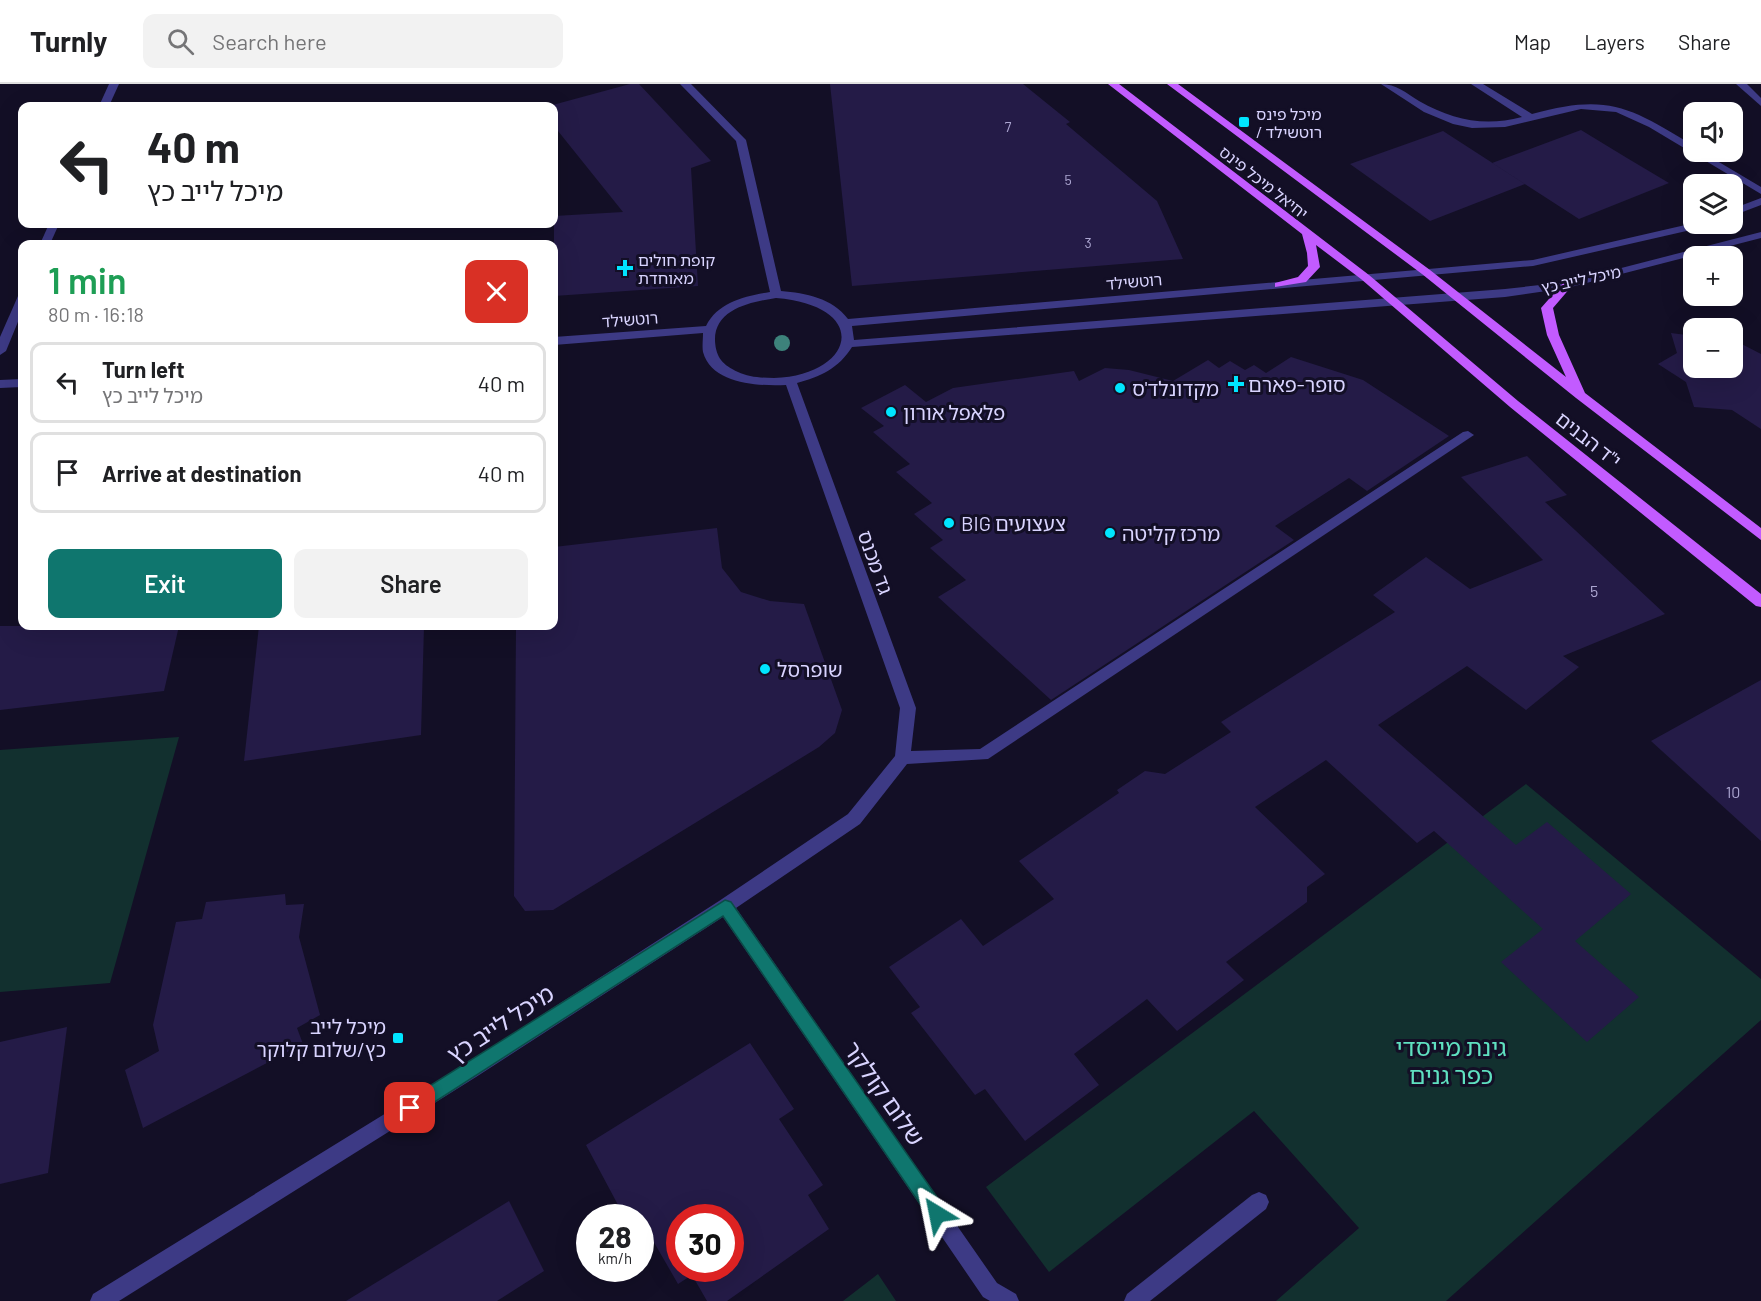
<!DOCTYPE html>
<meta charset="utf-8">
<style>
body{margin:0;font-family:Barlow,"Noto Sans Hebrew",sans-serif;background:#f2f2f2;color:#202124;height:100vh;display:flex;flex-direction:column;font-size:22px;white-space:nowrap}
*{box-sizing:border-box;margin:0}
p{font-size:20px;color:#757577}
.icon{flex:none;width:33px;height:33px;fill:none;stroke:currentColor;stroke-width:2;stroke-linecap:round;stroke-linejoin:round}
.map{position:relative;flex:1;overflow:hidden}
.drawer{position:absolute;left:18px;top:156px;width:540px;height:390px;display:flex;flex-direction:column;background:#fff;border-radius:12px;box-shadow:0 6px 24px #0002}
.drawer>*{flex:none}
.banner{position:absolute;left:18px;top:18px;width:540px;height:126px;border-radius:12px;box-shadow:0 6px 24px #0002;background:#fff;color:#202124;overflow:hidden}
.fabs{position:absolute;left:1683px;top:18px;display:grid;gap:12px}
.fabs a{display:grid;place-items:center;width:60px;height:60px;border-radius:12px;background:#fff;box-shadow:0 6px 24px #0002;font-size:30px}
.speed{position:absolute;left:576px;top:1120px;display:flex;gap:12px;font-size:30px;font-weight:700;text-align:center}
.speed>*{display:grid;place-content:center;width:78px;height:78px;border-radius:50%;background:#fff;box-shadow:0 6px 24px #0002;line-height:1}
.speed small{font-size:15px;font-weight:400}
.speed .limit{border:9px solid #d22;background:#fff;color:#111}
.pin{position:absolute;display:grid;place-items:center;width:51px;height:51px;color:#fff;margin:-26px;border-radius:12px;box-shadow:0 3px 9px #0006}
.me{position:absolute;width:66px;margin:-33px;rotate:325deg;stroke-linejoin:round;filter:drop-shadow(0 0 4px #0008)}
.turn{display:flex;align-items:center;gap:21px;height:126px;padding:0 30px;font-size:27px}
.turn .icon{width:78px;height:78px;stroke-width:2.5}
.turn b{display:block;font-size:42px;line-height:51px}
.round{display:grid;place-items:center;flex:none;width:63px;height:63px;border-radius:12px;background:#f2f2f2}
.headline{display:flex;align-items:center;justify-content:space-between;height:102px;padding:0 30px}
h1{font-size:36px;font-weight:600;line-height:45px;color:#1e9e55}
.primary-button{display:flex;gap:12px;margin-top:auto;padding:12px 30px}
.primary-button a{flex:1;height:69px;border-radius:12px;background:#0f766e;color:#fff;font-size:24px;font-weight:600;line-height:69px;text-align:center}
.primary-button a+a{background:#f2f2f2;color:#202124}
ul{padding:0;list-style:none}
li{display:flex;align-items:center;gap:18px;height:81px;margin:0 12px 9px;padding:0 18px;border:3px solid #e0e0e0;border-radius:12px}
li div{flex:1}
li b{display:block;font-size:22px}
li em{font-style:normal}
header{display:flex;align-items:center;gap:36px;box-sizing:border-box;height:84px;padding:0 30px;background:#fff;border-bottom:2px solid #e0e0e0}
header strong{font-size:28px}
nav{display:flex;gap:33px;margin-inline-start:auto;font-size:21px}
.search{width:420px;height:54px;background:#f2f2f2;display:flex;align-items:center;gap:15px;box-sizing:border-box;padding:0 21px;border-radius:12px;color:#757577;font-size:22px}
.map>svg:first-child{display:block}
</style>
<header>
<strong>Turnly</strong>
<div class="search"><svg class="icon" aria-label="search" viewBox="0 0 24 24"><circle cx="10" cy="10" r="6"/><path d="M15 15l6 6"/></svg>Search here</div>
<nav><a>Map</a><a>Layers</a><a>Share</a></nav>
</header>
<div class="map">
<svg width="1761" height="1217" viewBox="0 0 1761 1217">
<rect width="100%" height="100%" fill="#130f26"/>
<!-- green -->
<g fill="#12302f">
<path d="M179,653L110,899L0,908V666Z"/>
<path d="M1526,700L1761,895V936L1446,1217H1276L1359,1144L1254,1027L1049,1188L986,1103Z"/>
<path d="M878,1190L896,1217H843Z"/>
</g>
<!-- building -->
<g fill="#241b47" fill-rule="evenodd">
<path d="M630,0H639L711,77L691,84L698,202L554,212V132L623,128L554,42V22H549Z"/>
<path d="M830,0H1023L1070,38L1066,40L1157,117L1183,175L852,202Z"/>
<path d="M1581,46L1627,74L1669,99L1579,135L1492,79Z"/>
<path d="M1443,47L1525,100L1430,137L1350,80Z"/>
<path d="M1671,249L1694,252V284H1732V255L1761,270V345L1732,326L1694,323L1686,298L1658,280L1677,269Z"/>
<path d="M1291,273L1363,296L1449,352L1367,407L1349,394L1275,442L1294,456L1051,616L938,513L966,496L930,464L943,456L914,430L932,419L896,388L910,380L873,348L884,342L861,324L905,301L926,318L953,304L1074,287L1079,297L1105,284L1129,286L1173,297L1208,276L1219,284L1230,277L1245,286L1254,281L1266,289Z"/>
<path d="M1527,372L1567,411L1545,418L1665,530L1563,572L1579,583L1526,626L1467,582L1378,641L1516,761L1547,738L1631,810L1575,857L1639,913L1587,958L1501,878L1543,845L1434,747L1417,759L1326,676L1255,723L1325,790L1307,803V818L1226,878L1244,896L1177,947L1147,915L1074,970L1099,1001L1025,1057L985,1005L975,1011L911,929L920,923L889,883L961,835L983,862L1054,815L1019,777L1119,709L1117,706L1145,687L1165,690L1231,648L1221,638L1395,528L1373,511L1426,473L1470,505L1543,476L1461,393Z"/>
<path d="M717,444L722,484L741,508L770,517L804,520L842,626L835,649L819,663L553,826L525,827L514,812L516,542H554V463Z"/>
<path d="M0,542H179L164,607L0,626Z"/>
<path d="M259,542H424L421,651L244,677Z"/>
<path d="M1761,596V757L1651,657Z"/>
<path d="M285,810L286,821L304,820L299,853L320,931L297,944L303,960L143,1044L125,986L159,967L153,941L176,838L202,835L206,818Z"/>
<path d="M67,943L48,1089L0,1100V958Z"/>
<path d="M750,959L794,1025L779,1035L823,1101L808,1111L829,1145L727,1217H707L692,1191L678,1200L640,1134H625L586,1061ZM680,1134H730V1185H680Z"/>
<path d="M509,1117L544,1187L497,1217H346Z"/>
</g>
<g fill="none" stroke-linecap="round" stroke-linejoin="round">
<!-- minor -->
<g fill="#3d3a85" fill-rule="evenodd">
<path d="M109,0H119L109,22H99Z"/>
<path d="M680,0H691L746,56L781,207C806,209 832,214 848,235L1533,176L1694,139L1709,140L1704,143L1533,182L852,242L854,256L1505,205L1567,198L1761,148V154L1567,204L1505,213L852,263C839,284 820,293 797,299L916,624L911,667L980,665L1463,348L1468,347L1474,351L988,675L907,680L860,740L736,824L997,1199L1016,1210L1019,1217H990L983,1213L723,833L476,993L119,1217H90L93,1210L464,981L719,817L848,730L895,672L900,624L786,301C760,302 712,301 703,268C702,263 703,255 703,249L554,261V253L706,242C718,218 745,212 770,208L736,57ZM776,214C872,222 855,291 774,294C762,294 748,293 738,288C723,281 716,274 715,257C714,225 751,218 776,214Z"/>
<path d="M1381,0C1396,0 1406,9 1419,17C1453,36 1484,43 1522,33L1471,0H1483L1532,30C1608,9 1630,23 1694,62V68H1702L1761,103V110L1649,43L1616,28L1581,25L1505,43L1472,44L1453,40L1424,28Z"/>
<path d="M1736,0H1747L1761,14V22Z"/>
<path d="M1761,114V121L1732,132V125Z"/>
<path d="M49,140H59L50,160H40Z"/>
<path d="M18,212H22V228L6,267L0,271V253Z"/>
<path d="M22,295V303L0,304V296Z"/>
<path d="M1259,1108L1266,1111L1269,1118L1266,1125L1150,1217H1124L1127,1210L1252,1111Z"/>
</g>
<!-- major -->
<g fill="#c25bff" fill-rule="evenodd">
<path d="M1108,0H1119L1369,191L1518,317L1761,510V523L1756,522L1510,323L1361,195L1316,161L1320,183L1306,198L1275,203V199L1298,193L1308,182L1307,169L1302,150Z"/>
<path d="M1167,0H1178L1430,186L1566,293L1547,251L1541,224L1563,199H1571V203L1553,224L1559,251L1585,309L1761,444V456L1576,314L1422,190Z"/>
</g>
</g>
<!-- trees -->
<circle fill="#3d827b" cx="782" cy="259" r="8"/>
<!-- route -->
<path fill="#0f766e" stroke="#0a4d48" stroke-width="1.5" d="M725,816L731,818L944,1123L946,1130L944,1136L937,1138L931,1136L723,832L416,1030L410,1032L404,1030L402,1024L404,1018Z"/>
<!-- markers -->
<g fill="#00e5ff" stroke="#130f26" stroke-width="2">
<rect x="1238" y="32" width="12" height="12" rx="3"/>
<path d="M622 175h6v6h6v6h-6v6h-6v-6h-6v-6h6z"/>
<path d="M1233 291h6v6h6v6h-6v6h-6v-6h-6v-6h6z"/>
<circle cx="1120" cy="304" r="6"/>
<circle cx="891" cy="328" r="6"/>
<circle cx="949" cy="439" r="6"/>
<circle cx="1110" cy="449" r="6"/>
<circle cx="765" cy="585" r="6"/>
<rect x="392" y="948" width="12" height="12" rx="3"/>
</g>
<g text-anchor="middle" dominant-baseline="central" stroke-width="6" stroke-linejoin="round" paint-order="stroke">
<!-- far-number labels -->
<g font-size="14" fill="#aca6d1">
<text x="1008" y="42">7</text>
<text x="1068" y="95">5</text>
<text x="1088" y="158">3</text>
</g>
<!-- far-poi labels -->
<g font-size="16" fill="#d9d4ff" stroke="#130f26" text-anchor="start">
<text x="1256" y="29">מיכל פינס<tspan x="1256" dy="18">/ רוטשילד</tspan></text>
<text x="638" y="175">קופת חולים<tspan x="638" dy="18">מאוחדת</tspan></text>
</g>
<!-- far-street labels -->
<g font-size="16" fill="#d9d4ff" stroke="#130f26">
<text transform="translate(1264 98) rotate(38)">יחיאל מיכל פינס</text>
<text transform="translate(1581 195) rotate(-12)">מיכל לייב כץ</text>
<text transform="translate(1134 197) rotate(-5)">רוטשילד</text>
<text transform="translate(630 235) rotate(-4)">רוטשילד</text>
</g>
<!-- number labels -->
<g font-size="16" fill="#aca6d1">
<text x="1594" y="506">5</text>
<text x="1733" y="707">10</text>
</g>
<!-- poi labels -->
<g font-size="20" fill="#d9d4ff" stroke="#130f26" text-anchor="start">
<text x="1248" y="300">סופר-פארם</text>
<text x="1132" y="304">מקדונלד'ס</text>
<text x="903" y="328">פלאפל אורון</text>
<text x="961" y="439">BIG צעצועים</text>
<text x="1122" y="449">מרכז קליטה</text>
<text x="777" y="585">שופרסל</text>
<text x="386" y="942" text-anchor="end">מיכל לייב<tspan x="386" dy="23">כץ/שלום קלוקר</tspan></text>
</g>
<!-- street labels -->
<g font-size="20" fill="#d9d4ff" stroke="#130f26">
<text transform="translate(1589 355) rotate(38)">י''ד הבנים</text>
<text transform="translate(876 478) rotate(70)">גד מכנס</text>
</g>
<!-- near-street labels -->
<g font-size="24" fill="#d9d4ff" stroke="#130f26">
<text transform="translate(500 939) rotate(-33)">מיכל לייב כץ</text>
<text transform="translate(885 1009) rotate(55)">שלום קולקר</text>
</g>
<!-- near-park labels -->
<g font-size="24" fill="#5fe0c0" stroke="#130f26">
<text x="1451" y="962">גינת מייסדי<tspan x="1451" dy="28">כפר גנים</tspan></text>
</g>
</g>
</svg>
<div class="fabs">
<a><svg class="icon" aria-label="sound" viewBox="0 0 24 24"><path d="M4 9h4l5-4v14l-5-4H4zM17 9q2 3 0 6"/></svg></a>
<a><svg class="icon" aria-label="layers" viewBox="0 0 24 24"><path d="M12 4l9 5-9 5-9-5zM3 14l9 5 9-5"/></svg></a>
<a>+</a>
<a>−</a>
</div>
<div class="speed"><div>28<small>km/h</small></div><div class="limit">30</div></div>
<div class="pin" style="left:410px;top:1024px;background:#d93025"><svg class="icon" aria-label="arrive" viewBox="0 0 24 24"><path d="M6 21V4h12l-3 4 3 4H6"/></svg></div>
<svg class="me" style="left:937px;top:1130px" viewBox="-20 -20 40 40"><path d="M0-17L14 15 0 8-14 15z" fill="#0f766e" stroke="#fff" stroke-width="4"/></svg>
<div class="banner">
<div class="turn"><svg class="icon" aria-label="left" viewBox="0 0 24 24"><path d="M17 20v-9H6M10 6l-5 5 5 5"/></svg><div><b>40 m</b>מיכל לייב כץ</div></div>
</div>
<section class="drawer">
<div class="headline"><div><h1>1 min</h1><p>80 m · 16:18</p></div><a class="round" style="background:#d93025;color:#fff"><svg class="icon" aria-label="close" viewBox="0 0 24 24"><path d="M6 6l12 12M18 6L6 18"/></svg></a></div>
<ul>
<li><svg class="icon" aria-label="left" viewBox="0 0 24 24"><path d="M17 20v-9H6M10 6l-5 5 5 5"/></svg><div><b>Turn left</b><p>מיכל לייב כץ</p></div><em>40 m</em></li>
<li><svg class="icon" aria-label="arrive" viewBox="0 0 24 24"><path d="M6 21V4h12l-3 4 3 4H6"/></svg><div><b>Arrive at destination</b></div><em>40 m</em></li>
</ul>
<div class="primary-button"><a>Exit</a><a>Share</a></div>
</section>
</div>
